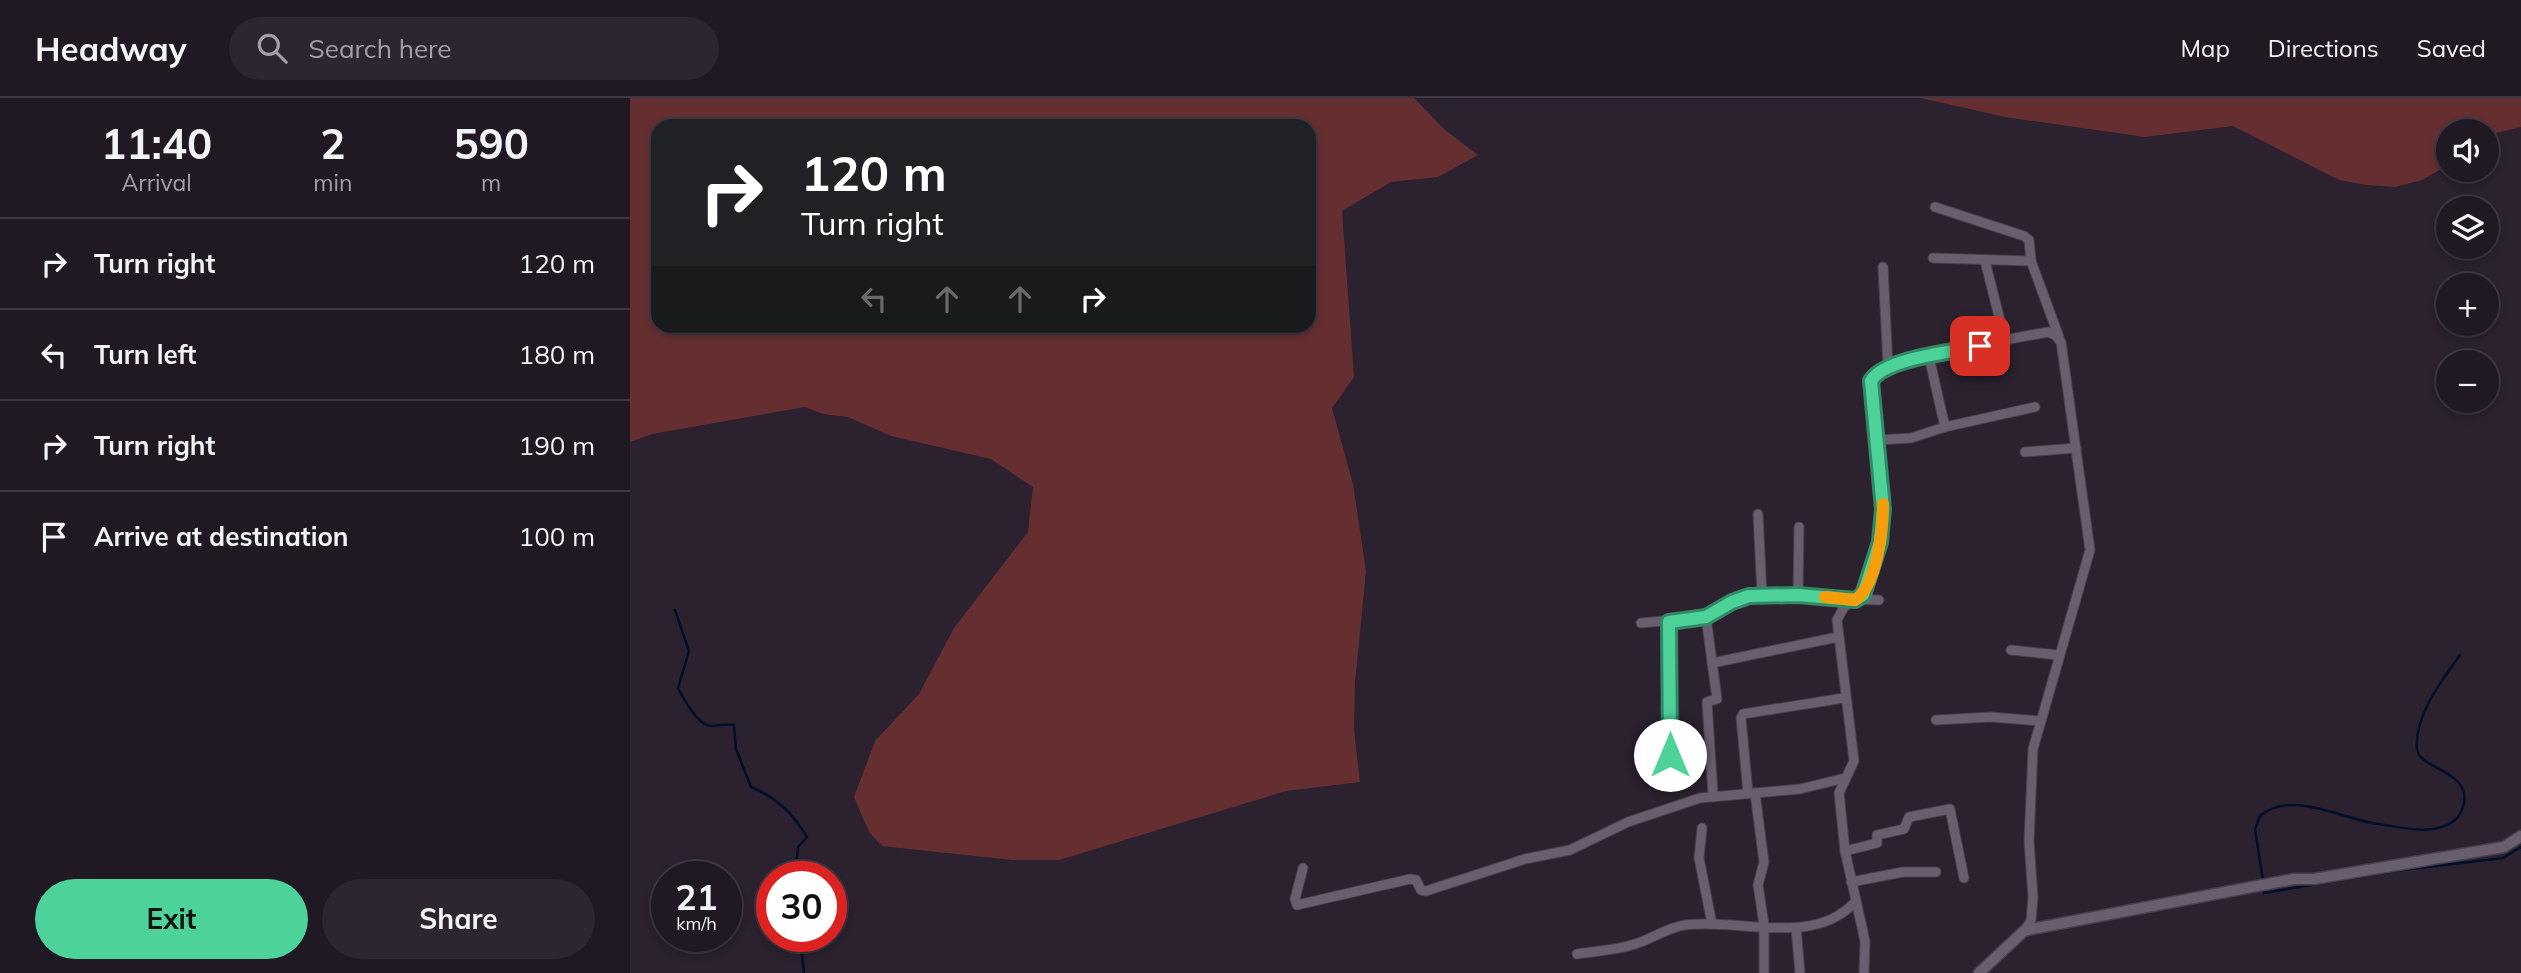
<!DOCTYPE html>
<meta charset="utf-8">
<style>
body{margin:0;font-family:Mulish,sans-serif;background:#2d2630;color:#f1f3f6;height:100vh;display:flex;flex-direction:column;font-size:26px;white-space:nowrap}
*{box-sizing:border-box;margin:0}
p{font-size:23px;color:#a2a0a6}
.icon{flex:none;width:38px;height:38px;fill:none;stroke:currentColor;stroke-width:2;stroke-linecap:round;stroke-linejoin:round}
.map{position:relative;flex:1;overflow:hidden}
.side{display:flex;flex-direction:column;background:#201923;width:630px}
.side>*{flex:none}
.banner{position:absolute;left:21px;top:21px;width:665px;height:214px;border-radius:21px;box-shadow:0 4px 10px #0003,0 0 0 2px #3d3841;background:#202124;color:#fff;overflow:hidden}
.buttons{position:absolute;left:1806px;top:21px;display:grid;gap:14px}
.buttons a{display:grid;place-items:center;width:63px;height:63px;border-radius:50%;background:#201923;box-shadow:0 4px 10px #0003,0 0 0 2px #3d3841;font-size:35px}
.speed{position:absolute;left:21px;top:763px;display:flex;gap:14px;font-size:35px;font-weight:700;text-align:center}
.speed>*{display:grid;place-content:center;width:91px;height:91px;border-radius:50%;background:#201923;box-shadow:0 4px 10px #0003,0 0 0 2px #3d3841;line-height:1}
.speed small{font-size:18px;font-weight:400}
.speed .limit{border:10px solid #d22;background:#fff;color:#111}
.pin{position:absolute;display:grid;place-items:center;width:60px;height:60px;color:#fff;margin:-30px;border-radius:14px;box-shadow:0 4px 10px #0006}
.me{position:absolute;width:77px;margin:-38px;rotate:0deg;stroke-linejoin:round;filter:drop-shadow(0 0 5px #0008)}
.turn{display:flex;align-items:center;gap:24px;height:147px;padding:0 35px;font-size:32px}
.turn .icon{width:91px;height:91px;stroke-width:2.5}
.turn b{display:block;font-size:49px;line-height:60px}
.lanes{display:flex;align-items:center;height:66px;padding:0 35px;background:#0003;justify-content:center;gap:35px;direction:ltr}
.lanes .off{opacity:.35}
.eta{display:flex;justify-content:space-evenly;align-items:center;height:119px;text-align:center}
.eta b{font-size:42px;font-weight:700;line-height:49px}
.button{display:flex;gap:14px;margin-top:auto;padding:14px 35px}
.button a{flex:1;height:80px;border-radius:42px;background:#4dd39a;color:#111;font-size:28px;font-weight:700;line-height:80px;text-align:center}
.button a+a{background:#2d2630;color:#f1f3f6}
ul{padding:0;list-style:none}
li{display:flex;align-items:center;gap:21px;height:91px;padding:0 35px;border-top:2px solid #3d3841}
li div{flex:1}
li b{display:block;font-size:26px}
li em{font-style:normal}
header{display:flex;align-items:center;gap:42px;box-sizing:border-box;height:98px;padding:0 35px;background:#201923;border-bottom:2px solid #3d3841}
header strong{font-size:33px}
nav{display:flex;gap:38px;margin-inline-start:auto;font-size:24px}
.search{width:490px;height:63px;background:#2d2630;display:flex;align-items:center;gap:18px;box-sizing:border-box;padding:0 24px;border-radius:38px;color:#a2a0a6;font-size:26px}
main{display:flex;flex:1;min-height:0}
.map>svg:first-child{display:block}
</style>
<header>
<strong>Headway</strong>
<div class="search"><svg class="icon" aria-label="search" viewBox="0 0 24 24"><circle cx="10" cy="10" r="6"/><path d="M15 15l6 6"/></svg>Search here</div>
<nav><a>Map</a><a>Directions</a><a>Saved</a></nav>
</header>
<main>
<section class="side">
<div class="eta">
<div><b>11:40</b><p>Arrival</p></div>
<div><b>2</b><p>min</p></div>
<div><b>590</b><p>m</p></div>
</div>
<ul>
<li><svg class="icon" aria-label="right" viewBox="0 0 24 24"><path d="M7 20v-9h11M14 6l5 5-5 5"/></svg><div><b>Turn right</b></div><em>120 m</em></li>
<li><svg class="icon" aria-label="left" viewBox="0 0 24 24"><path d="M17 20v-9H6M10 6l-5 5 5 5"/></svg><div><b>Turn left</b></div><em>180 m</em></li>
<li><svg class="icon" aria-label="right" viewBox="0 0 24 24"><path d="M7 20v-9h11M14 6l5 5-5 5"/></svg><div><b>Turn right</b></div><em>190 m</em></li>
<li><svg class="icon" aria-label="arrive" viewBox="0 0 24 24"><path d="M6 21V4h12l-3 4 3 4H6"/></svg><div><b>Arrive at destination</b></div><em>100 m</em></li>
</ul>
<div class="button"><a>Exit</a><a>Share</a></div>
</section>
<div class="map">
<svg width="1891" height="875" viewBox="0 0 1891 875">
<rect width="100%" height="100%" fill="#2b212f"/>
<!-- green -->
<g fill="#652f32" fill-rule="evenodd">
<path d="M0,0H784L815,32L848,57L808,79L761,84L712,113L724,279L702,310L723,386L736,473L725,585L724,632L730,684L656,693L429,762H382L252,748L239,734L224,699L245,643L289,596L324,530L398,434L403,389L361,361L261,338L218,319L193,316L175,309L22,336L0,344ZM28,28H679V228H28Z"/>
<path d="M1291,0H1891V29L1866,35L1857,41V33H1818V67L1792,82L1765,89L1737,87L1709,82L1603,28L1515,39L1375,19Z"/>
</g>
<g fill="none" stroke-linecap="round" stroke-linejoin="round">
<!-- stream -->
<g stroke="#000f2a" stroke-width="2.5">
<path d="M45,512L59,553L48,590C54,601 67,627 81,628C90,628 95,625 104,627L106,651L121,689C147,700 162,714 177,739L168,749L165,779"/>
<path d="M1633,782L1625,731L1630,718C1661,692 1708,719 1742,725C1767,728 1803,740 1825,722C1830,718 1831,714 1833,709C1844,672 1789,672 1787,651C1784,619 1811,583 1830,557"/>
<path d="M1634,789V795L1764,773L1873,760L1891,749"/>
<path d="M170,838L174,875"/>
</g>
<!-- minor casing -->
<g stroke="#48404c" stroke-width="11">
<g id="minor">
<path d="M1305,109L1394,138L1399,142L1401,163"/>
<path d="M1303,160L1401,163L1429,239"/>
<path d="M1355,163L1375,242"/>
<path d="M1253,169L1258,269"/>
<path d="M1299,259L1315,329L1405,309"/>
<path d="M1248,342L1281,340L1315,329"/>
<path d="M1395,354L1446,350"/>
<path d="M1128,416L1132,497"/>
<path d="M1168,497L1169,429"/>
<path d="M1076,519L1087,601L1077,604L1083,697"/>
<path d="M1039,524L1040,657"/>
<path d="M1011,525L1076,519L1120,498L1249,502"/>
<path d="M1381,552L1428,557"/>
<path d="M1082,565L1208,539"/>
<path d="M1306,622L1361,619L1410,623"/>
<path d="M1118,695L1111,620L1113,616L1214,600"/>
<path d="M1125,695L1134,764L1128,787L1134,827V875"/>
<path d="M1072,730L1069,760L1082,826"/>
<path d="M1215,753L1247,745V737L1274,731L1279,719L1320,711L1334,780"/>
<path d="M673,770L665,801L667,807L780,781L786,782L791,792L796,793L895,761L940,752L998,724L1070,700L1170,691L1215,680"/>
<path d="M1221,784L1273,774H1306"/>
<path d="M1166,830L1170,875"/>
<path d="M947,856C966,853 987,852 1005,846C1022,841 1038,829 1055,827C1110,820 1182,849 1224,805"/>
<path d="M1234,875L1235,843L1215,753L1209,695L1224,663L1207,522L1214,509L1235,494L1250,444L1252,386L1241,283C1254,261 1387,240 1418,234L1425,237L1431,244L1460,452L1403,651L1399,743L1403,799L1401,823L1394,833"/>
</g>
</g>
<!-- tertiary casing -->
<g stroke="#48404c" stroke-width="13">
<path id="tertiary" d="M1349,875L1394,833L1407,830L1664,781H1684L1874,749L1891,738"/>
</g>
<!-- minor -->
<use href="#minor" stroke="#695e6e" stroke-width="9"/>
<!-- tertiary -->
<use href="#tertiary" stroke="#695e6e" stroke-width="10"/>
</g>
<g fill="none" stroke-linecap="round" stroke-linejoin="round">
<!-- route casing -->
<g stroke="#328964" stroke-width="18">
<path id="route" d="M1040,657L1039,524L1076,519L1102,504L1119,498L1168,497L1225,502L1233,497L1250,444L1253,411L1241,283C1254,260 1324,254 1350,248"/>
</g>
<!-- route -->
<use href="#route" stroke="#4dd39a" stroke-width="12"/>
<!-- slow -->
<path stroke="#f59e0b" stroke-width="12" d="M1195,499L1225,502C1247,488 1253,431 1253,406"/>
</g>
</svg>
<div class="buttons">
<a><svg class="icon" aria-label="sound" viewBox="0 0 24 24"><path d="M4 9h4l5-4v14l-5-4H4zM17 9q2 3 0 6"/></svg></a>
<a><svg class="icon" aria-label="layers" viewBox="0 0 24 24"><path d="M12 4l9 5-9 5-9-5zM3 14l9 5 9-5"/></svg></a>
<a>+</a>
<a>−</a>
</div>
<div class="speed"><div>21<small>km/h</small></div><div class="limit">30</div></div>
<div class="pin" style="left:1350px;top:248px;background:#d93025"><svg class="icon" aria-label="arrive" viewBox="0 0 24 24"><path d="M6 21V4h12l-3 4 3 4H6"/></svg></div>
<svg class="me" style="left:1040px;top:657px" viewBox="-20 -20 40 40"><circle r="19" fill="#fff"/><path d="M0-13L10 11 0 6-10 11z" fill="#4dd39a"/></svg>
<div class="banner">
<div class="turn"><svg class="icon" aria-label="right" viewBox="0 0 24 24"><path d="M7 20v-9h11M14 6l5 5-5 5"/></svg><div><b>120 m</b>Turn right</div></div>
<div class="lanes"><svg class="icon off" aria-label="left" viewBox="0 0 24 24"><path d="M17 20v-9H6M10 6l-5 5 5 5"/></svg><svg class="icon off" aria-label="ahead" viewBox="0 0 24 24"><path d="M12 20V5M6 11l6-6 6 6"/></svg><svg class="icon off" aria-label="ahead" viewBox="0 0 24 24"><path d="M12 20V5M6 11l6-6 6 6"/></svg><svg class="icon" aria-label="right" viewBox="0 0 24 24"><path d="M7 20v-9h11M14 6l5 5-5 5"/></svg></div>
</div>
</div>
</main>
